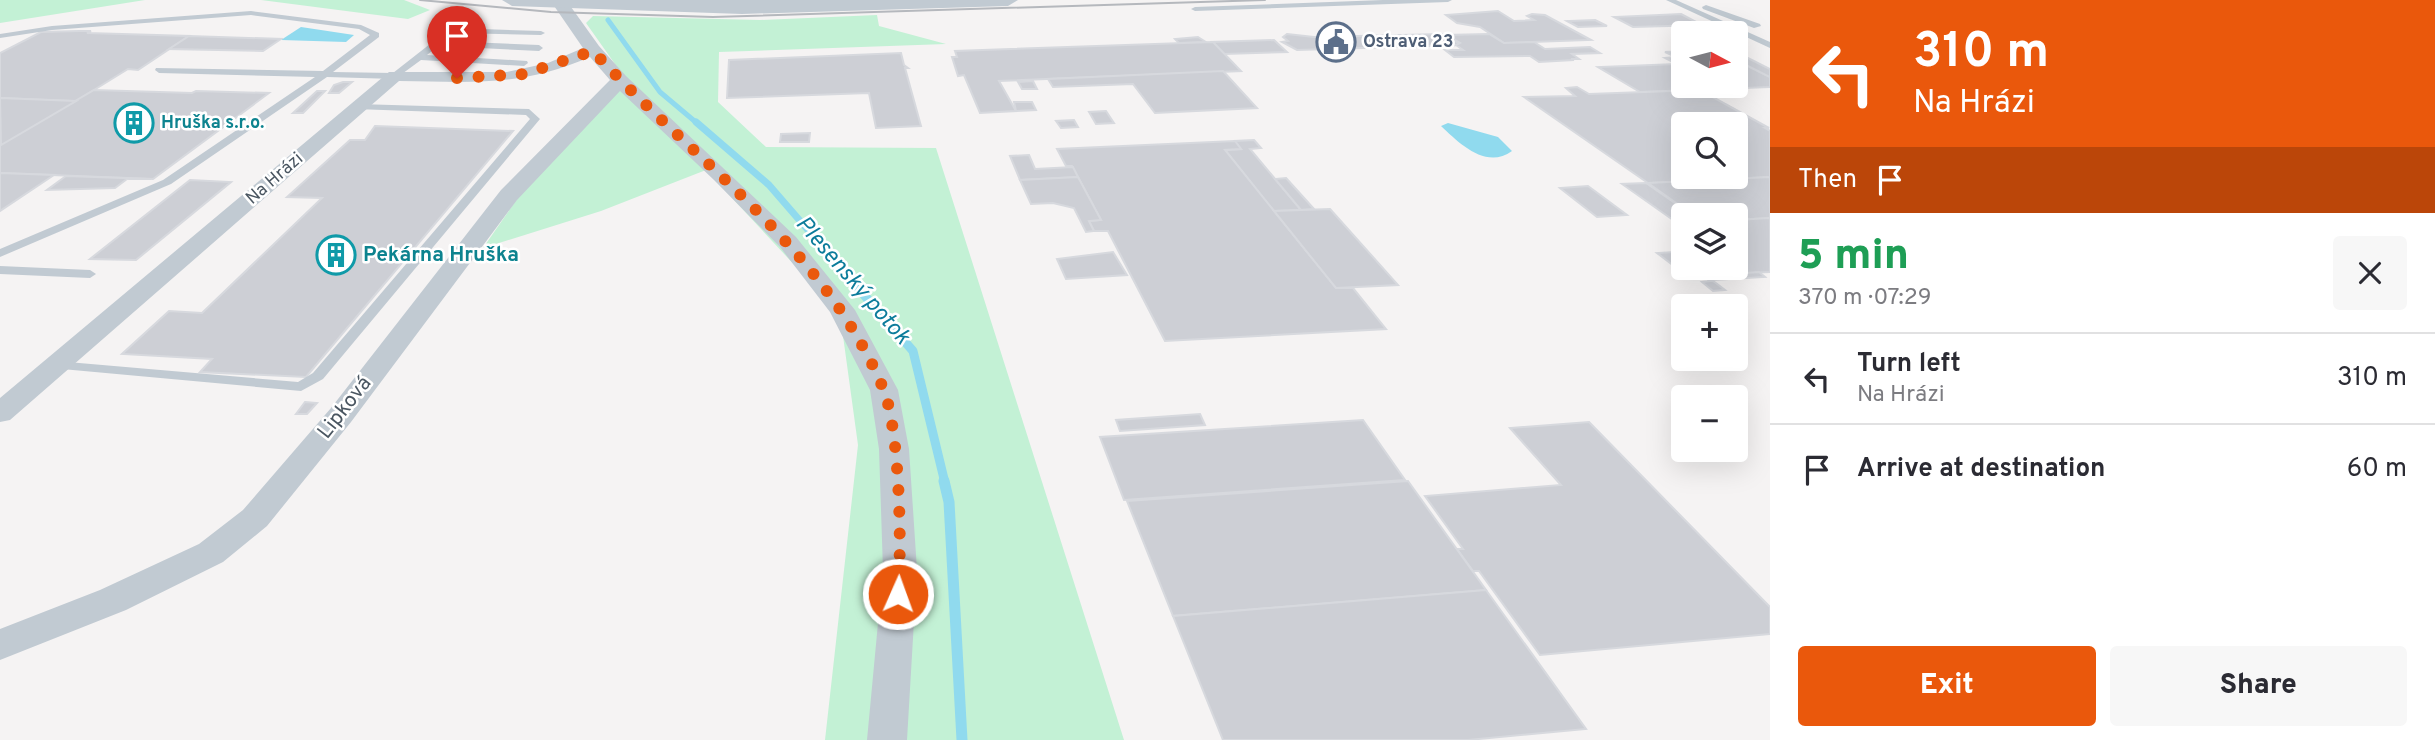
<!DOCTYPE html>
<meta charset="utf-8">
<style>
body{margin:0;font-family:Overpass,sans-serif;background:#f7f7f7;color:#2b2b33;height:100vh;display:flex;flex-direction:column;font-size:26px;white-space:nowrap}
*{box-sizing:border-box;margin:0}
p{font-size:23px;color:#7c7c81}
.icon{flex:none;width:38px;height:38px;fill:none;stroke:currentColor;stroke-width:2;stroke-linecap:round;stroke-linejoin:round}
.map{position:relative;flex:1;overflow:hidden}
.drawer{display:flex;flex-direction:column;background:#fff;width:665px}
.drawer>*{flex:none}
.banner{background:#ea580c;color:#fff;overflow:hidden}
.needle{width:46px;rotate:97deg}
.tools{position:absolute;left:1671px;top:21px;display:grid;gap:14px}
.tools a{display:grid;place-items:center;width:77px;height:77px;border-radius:7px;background:#fff;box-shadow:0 7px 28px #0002;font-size:35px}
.pin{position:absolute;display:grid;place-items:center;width:60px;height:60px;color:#fff;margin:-72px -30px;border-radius:50% 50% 50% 0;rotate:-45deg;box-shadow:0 0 7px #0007}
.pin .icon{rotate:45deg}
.me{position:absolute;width:77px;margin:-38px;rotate:2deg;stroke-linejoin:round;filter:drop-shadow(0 0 5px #0008)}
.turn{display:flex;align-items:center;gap:24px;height:147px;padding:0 28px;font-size:32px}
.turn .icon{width:91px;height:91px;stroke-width:2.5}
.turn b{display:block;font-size:49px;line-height:60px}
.then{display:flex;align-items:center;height:66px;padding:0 28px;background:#0003;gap:14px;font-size:26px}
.round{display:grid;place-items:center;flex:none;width:74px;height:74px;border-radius:7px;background:#f7f7f7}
.summary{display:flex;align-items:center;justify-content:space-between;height:119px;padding:0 28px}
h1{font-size:42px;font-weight:800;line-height:52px;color:#1e9e55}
.action{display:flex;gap:14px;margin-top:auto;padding:14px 28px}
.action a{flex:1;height:80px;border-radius:7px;background:#ea580c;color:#fff;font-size:28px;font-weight:800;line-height:80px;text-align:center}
.action a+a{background:#f7f7f7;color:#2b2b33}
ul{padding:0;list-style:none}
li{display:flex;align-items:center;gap:21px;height:91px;padding:0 28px;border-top:2px solid #e1e1e2}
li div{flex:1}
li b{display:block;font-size:26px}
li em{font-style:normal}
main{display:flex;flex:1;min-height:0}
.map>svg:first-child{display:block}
</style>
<main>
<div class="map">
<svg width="1770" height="740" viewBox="0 0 1770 740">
<rect width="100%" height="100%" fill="#f5f3f3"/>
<!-- green -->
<g fill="#c3f1d5">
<path d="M0,0H145L0,23Z"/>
<path d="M261,0H404L430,10L408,19Z"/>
<path d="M877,15L879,26L946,44L719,52L718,102L766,147L936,148L1124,740H825L858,445L840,314L706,170L601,211L483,248L572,120L627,81L586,23L593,16L760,20Z"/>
</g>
<!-- water -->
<g fill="#90daee">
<path d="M301,27L354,35L346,42L281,40Z"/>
<path d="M1448,123L1498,137L1512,151C1486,170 1459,143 1441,126Z"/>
</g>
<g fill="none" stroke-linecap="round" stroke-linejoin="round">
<!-- stream-far3 -->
<path stroke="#90daee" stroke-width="5" d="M608,20L660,92L698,124"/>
<!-- stream-far2 -->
<path stroke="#90daee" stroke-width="7" d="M696,122L769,185L853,282"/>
<!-- stream-far1 -->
<path stroke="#90daee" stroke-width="9" d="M851,280L913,351L945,483"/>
<!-- stream -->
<path stroke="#90daee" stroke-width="11" d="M944,481L949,502L962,740"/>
</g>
<!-- building -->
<g fill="#cdcfd5" stroke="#d7d9de" stroke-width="2" fill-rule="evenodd">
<path d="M1498,11L1514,21L1534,20L1527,16L1532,14L1545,15L1591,40L1504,43L1480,27L1457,23L1446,15Z"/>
<path d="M1681,14L1702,25L1633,27L1614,17Z"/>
<path d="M1595,20L1607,26L1578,27L1567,21Z"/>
<path d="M79,31H91L87,33L189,36L138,70L128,69L76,101L0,98V53L41,32Z"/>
<path d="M1287,34L1314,37L1444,34L1461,45L1297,50L1282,42L1288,41L1283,37Z"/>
<path d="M1489,34L1504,43L1534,42L1545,49L1590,47L1600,53L1572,54L1579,59H1571L1574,60L1539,62L1530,56L1454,57L1445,50H1463L1456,45L1460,43L1447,35Z"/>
<path d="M189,36L281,39L263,51L169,49Z"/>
<path d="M1198,37L1206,42L1179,43L1175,39Z"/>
<path d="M1274,40L1287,52L1224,54L1212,42Z"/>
<path d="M1213,42L1241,71L999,81L1016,111L980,113L964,75L958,76L952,57H957L955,51Z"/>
<path d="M1684,51V86H1736V60L1770,77V87L1640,92L1598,67L1677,64L1665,58L1676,57L1665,52Z"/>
<path d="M1736,52L1770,69V77L1736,60Z"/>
<path d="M901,53L904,65L908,68H905L921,126L876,128L869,93L727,98L729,60Z"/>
<path d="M1223,71L1257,108L1155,113L1133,84L1053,87L1048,79Z"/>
<path d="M1033,81L1037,89H1022L1018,82Z"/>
<path d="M343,82H352L339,93H329L334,85Z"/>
<path d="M1577,87L1589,94L1700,90L1769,128H1765L1770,131V177L1648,183L1524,97L1575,96L1566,88ZM1684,124H1736V177H1684Z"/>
<path d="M94,90L192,93L196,91L269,93L153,179L0,173V145Z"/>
<path d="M317,91H325L303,113H293Z"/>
<path d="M0,98L76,101L1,145Z"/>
<path d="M1014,102H1032L1036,110L1016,111Z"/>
<path d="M1106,111L1114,123L1096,124L1089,112Z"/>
<path d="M1074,120L1078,127L1061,128L1056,121Z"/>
<path d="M375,126L513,131L306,377L200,372L212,359L122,354L169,311L202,313L322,198L287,197L350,140H365Z"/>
<path d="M810,133L809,142H780L781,134Z"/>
<path d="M1254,140L1261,148L1250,149L1301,210L1274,211L1225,150L1241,149L1235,141Z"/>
<path d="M1235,141L1241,149L1225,150L1274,211L1336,288H1353L1386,329L1165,341L1108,231H1094L1089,221L1101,220L1072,166H1066L1057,149Z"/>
<path d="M1029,155L1035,169L1073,167L1078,177L1020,180L1010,156Z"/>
<path d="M0,173L54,175L0,211Z"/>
<path d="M66,176L151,179H127L115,188L47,190Z"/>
<path d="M1078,177L1101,220L1089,221L1094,231L1086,232L1074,208L1053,203L1031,204L1020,180Z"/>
<path d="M1770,177V218L1736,220V215H1693L1648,183Z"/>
<path d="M1286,178L1314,209L1301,210L1275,179Z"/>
<path d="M190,180L231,182L136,260L90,259Z"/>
<path d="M1646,183L1692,215H1684V222H1676L1622,184Z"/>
<path d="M1588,186L1627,215L1597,217L1560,188Z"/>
<path d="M1330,209L1398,285L1336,288L1274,211Z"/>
<path d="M1770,218V272L1747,273L1736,265V249H1742L1736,245V220Z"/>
<path d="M1113,252L1127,275L1066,279L1057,259Z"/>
<path d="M1675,252L1684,258V268H1696L1725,290L1713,291L1702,282L1710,281L1707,279H1691L1657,253Z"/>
<path d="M1736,265L1747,273L1759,272L1765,277L1712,280L1696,268H1736Z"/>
<path d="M305,402L317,403L307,414H296Z"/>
<path d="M1200,414L1205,425L1120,431L1116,420Z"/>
<path d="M1363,420L1405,480L1124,500L1100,437Z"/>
<path d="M1589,422L1770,607V634L1540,655L1479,571H1473L1457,549H1463L1425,496L1561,485L1510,428Z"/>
<path d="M1408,481L1486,590L1173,616L1127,501Z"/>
<path d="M1486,590L1586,729L1468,740H1223L1173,616Z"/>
</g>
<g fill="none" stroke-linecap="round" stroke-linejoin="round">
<!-- service -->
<g fill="#c1cad2" fill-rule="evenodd">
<path d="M1383,0H1452L1448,2L1195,11L1191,9L1195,7Z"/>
<path d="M1666,0H1676L1770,42V48Z"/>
<path d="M1706,5L1760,24L1761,26L1754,28L1703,9L1702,7Z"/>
<path d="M251,11L361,25L379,33V37L333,72L393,73L430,44V41L453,28L541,31L545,33L541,35L455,33L444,41L539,45L543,48L539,51L438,46L427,55L527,61L528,63L524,66L421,60L395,79L327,77L171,184L0,257V249L163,180L315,77L159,73L155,70L156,68L323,71L370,35L359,29L251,15L52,30L0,38V34L52,26Z"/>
<path d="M358,104L529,109L540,119L323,379L301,391L51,368L49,365L56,361L298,382L313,373L530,119L526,115L355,109L353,107Z"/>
<path d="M0,266L90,270L96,274L90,278L0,274Z"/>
</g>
<!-- minor -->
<path fill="#c1cad2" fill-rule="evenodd" d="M550,0H566L599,46L626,76L796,237L855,310L898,390L909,449L917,570L907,740H867L883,570L879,449L870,390L830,312L780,247L714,180L620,91L517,200L351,422L267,526L223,562L126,610L0,660V629L100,590L199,544L243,510L331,408L501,190L610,80L590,57C521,87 473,82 399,81L10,420L0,422V398L389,72H507L548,63L583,48Z"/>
<!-- tertiary -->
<path fill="#c1cad2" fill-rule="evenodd" d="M502,0H1018L1008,6L742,14L512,6Z"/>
<!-- tram -->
<path stroke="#b5b8bd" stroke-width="2" d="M420,0L551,12L713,17L1265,0"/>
</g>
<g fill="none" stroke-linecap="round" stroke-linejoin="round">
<!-- route -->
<path stroke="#ea580c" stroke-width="12" stroke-dasharray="0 21.6" d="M457,78L524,74L593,51C693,160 824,247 883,388C900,428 902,549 898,594"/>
</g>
<!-- icons -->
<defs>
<g id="civic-ring" transform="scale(2.0125)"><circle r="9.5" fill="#fff" stroke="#5c6f8a" stroke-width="1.5"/><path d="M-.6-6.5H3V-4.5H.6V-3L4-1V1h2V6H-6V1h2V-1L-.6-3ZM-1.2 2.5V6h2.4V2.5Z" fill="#5c6f8a"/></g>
<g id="building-ring" transform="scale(2.0125)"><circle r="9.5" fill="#fff" stroke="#0f9aa8" stroke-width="1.5"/><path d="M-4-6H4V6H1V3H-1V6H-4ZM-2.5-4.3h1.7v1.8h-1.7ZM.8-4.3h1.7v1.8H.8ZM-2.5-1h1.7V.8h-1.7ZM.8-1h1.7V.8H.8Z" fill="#0f9aa8"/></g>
</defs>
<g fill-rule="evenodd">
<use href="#civic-ring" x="1336" y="42"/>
<use href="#building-ring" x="134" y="123"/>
<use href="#building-ring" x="336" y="255"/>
</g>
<g text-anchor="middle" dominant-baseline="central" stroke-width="5" stroke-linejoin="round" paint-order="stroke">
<!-- far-service labels -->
<g font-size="18" font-weight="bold" fill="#4e5e75" stroke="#fff" text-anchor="start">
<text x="1363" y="42">Ostrava 23</text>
</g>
<!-- far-culture labels -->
<g font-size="18" font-weight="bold" fill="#0d838f" stroke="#fff" text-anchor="start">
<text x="161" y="123">Hruška s.r.o.</text>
</g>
<!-- far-street labels -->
<g font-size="18" fill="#4a5661" stroke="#fff">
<text transform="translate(275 179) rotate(-41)">Na Hrázi</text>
</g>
<!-- culture labels -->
<g font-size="21" font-weight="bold" fill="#0d838f" stroke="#fff" text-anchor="start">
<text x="363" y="255">Pekárna Hruška</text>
</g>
<!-- street labels -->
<g font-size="21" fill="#4a5661" stroke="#fff">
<text transform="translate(345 408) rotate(-52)">Lipková</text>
</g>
<!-- water labels -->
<g font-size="23" font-style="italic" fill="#0c7c9b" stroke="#fff">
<text transform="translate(852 281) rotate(49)">Plesenský potok</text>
</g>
</g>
</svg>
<div class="tools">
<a><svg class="needle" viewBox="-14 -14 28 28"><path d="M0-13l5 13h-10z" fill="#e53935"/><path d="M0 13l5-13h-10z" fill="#7c7c81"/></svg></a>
<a><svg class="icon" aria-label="search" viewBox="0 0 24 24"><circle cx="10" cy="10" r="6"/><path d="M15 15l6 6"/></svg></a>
<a><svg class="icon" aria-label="layers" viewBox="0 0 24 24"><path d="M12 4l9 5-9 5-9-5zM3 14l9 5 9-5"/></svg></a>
<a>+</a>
<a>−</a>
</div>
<div class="pin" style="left:457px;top:78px;background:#d93025"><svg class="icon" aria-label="arrive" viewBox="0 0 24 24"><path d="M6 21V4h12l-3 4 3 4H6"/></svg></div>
<svg class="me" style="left:898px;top:594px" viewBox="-20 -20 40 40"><circle r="17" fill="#ea580c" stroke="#fff" stroke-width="3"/><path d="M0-11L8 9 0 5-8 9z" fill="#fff"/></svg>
</div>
<section class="drawer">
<div class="banner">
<div class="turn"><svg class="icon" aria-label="left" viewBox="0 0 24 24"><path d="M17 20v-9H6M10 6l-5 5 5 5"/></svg><div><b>310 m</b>Na Hrázi</div></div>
<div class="then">Then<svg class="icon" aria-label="arrive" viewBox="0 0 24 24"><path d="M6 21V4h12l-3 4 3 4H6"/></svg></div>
</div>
<div class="summary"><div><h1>5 min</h1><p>370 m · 07:29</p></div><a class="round"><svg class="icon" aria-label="close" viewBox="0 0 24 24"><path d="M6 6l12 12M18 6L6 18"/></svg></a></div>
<ul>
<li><svg class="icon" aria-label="left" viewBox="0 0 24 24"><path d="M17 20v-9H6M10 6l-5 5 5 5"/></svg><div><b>Turn left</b><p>Na Hrázi</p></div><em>310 m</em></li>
<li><svg class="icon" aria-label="arrive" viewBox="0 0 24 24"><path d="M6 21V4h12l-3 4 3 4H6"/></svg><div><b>Arrive at destination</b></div><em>60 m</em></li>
</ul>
<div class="action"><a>Exit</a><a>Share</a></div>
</section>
</main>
